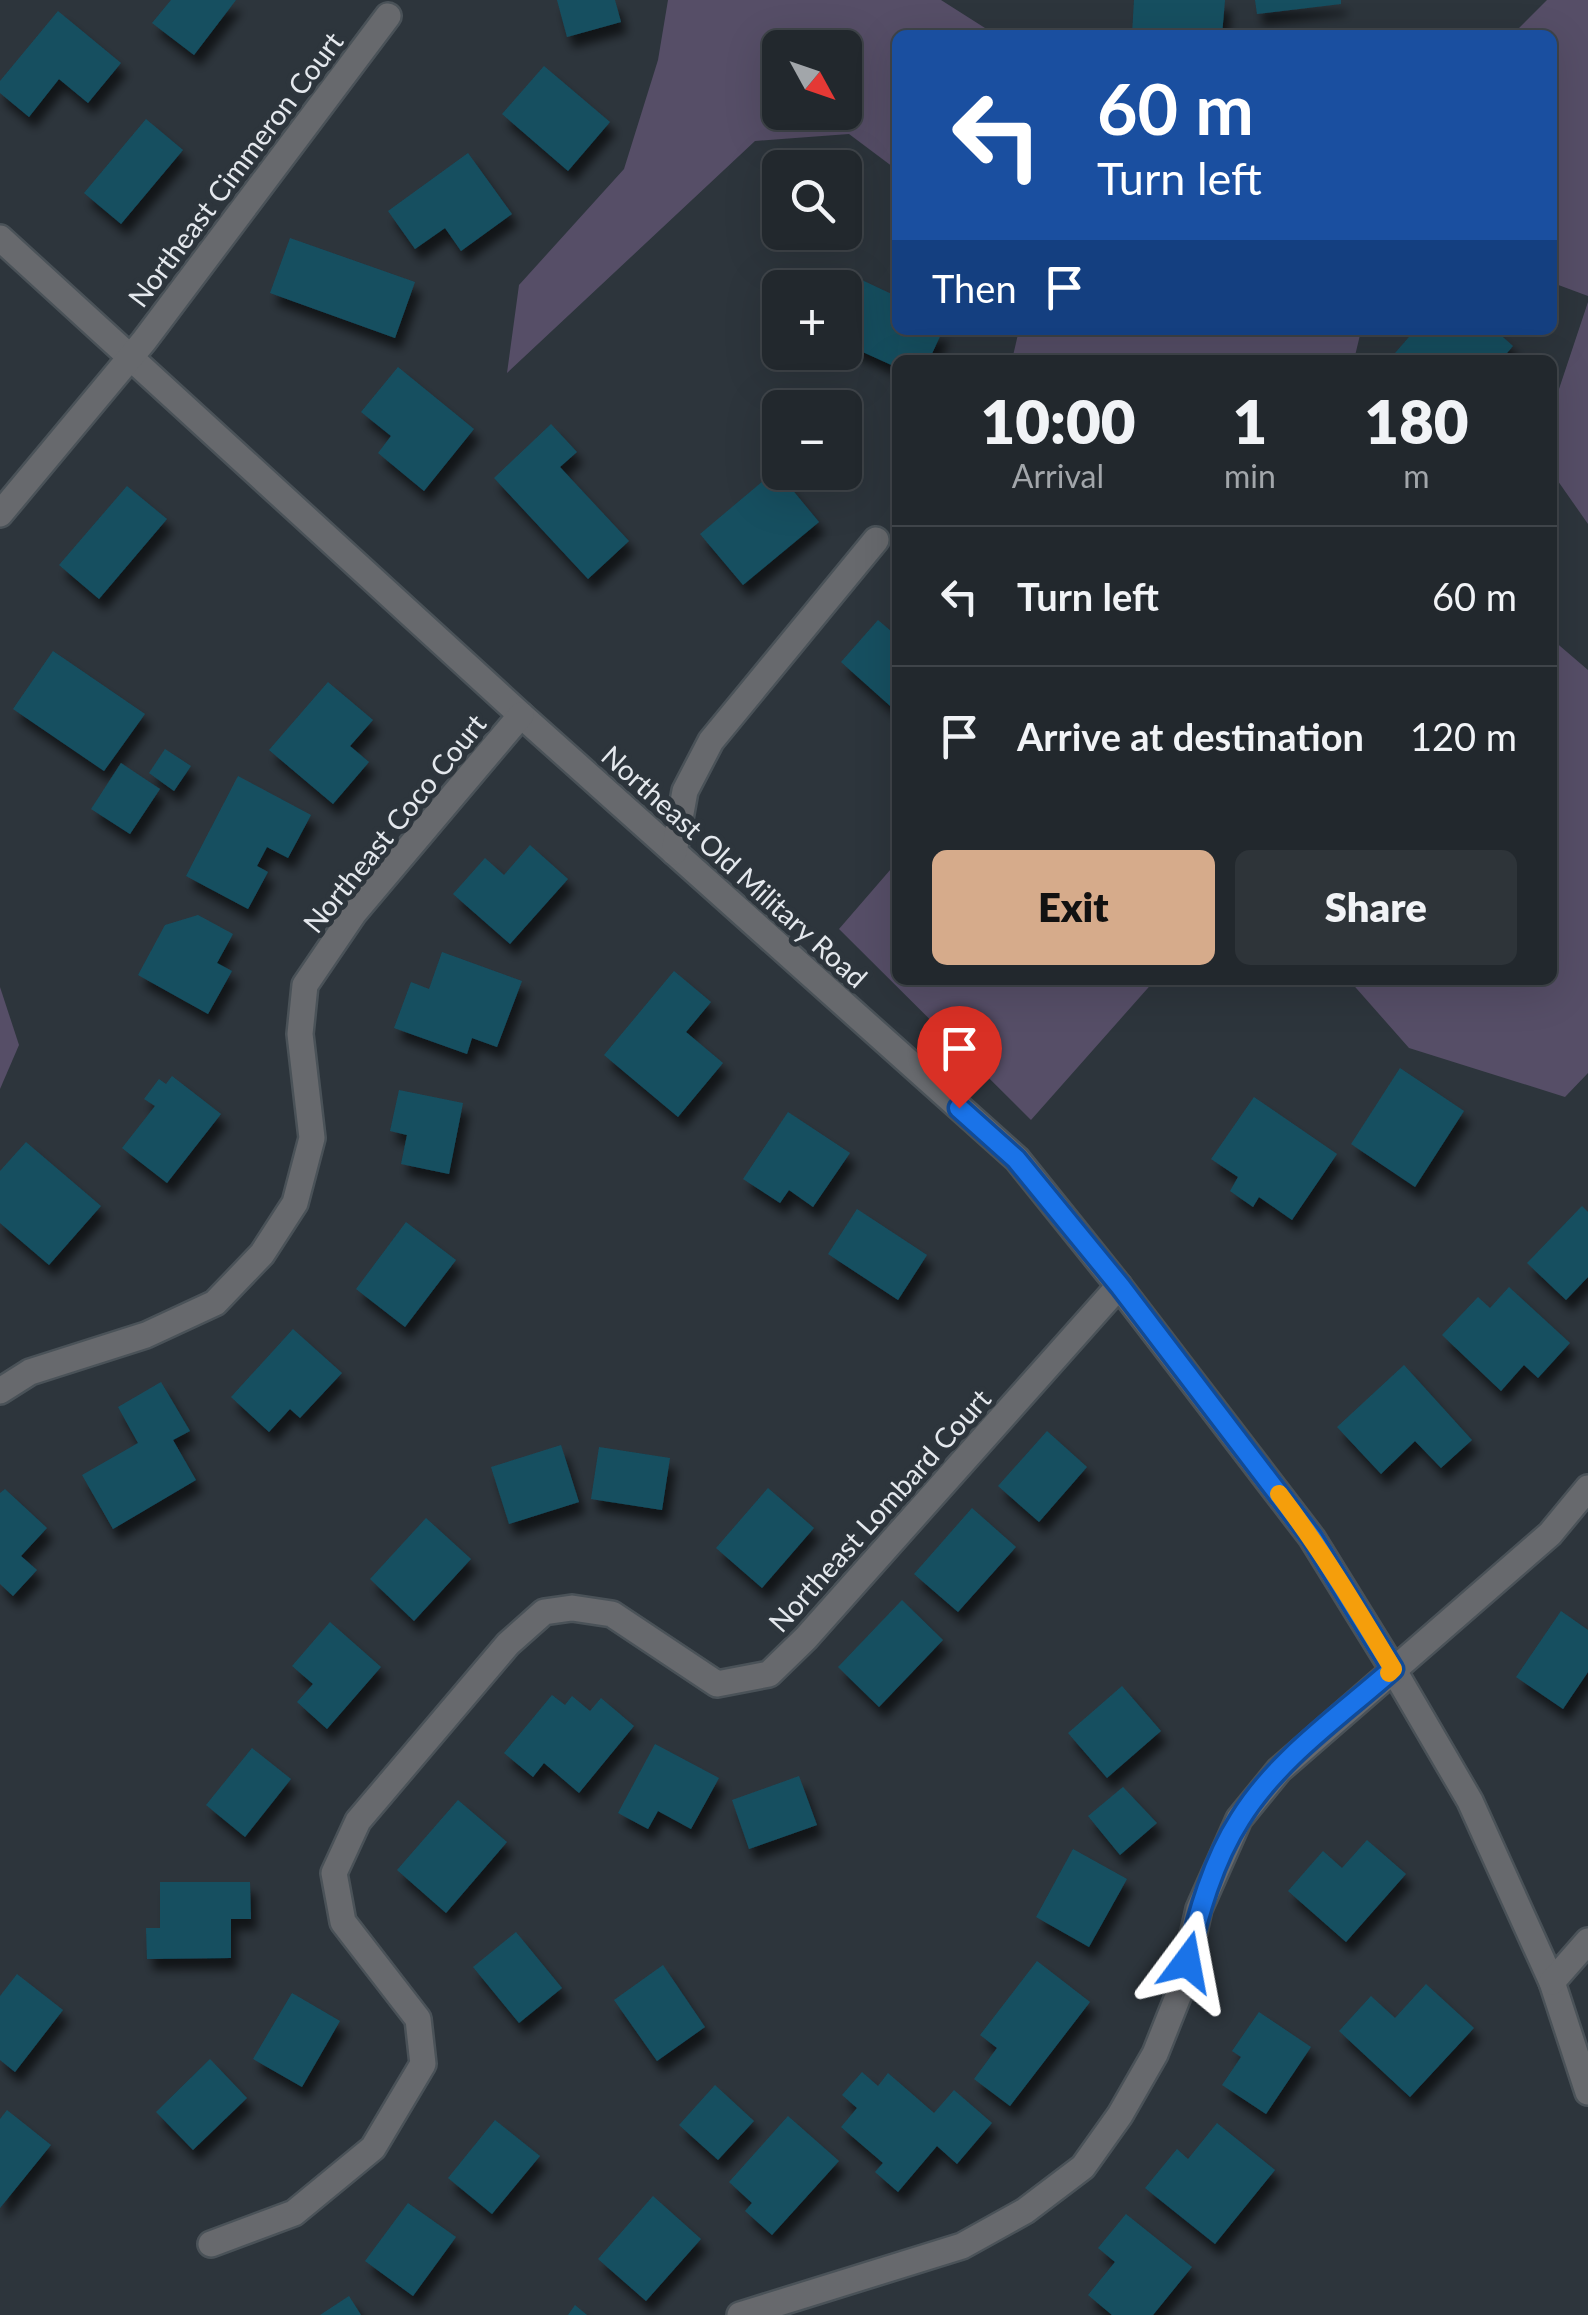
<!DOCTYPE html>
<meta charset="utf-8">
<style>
body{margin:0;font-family:Lato,sans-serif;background:#2e3439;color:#f1f3f6;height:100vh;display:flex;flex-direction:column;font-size:38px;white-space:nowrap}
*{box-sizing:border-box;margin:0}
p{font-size:32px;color:#a2a6aa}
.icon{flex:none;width:55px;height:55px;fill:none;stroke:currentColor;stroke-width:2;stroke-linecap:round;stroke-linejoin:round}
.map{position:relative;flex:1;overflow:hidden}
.panel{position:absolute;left:892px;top:355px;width:665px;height:630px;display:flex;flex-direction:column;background:#22282d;border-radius:15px;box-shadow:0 10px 40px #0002,0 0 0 2px #3f4449}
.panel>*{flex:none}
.banner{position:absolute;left:892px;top:30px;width:665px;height:305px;border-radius:15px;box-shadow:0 10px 40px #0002,0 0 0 2px #3f4449;background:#1a4fa0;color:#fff;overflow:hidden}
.needle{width:65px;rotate:130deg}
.controls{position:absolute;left:762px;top:30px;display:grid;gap:20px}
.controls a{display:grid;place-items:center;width:100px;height:100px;border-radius:15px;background:#22282d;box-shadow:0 10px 40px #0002,0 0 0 2px #3f4449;font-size:50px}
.pin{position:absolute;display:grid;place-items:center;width:85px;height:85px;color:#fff;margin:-102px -42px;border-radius:50% 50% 50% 0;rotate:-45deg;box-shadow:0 0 10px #0007}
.pin .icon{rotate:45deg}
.me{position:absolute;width:110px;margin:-55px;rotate:13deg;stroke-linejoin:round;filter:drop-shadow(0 0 8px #0008)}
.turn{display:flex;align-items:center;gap:35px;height:210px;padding:0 40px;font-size:45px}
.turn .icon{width:130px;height:130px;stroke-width:2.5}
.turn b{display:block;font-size:70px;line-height:85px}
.then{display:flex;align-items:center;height:95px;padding:0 40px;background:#0003;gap:20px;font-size:38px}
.eta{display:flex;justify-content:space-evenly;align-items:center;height:170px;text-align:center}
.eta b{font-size:60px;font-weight:800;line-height:70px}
.primary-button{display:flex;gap:20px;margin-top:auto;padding:20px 40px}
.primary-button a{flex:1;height:115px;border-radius:15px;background:#d6ab8b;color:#111;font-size:40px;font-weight:800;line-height:115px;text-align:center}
.primary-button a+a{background:#2e3439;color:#f1f3f6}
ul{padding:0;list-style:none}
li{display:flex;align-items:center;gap:30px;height:140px;padding:0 40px;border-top:2px solid #3f4449}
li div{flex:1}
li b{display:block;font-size:38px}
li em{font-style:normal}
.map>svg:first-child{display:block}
</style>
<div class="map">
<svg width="1588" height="2315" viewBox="0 0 1588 2315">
<defs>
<filter id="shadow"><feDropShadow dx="6" dy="11" stdDeviation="5" flood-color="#0009"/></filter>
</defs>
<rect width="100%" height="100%" fill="#2d353c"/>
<!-- green -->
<g fill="#564e67" fill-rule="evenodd">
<path d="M668,0H941L996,35H898L897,170L849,134L755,141L507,373L519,285L624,169L658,60ZM780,48H845V112H780Z"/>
<path d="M1547,0H1588V296L1553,283L1552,35H1512Z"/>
<path d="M1588,302V524L1553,474L1552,410Z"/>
<path d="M1019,330H1367L1360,335L1354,360H1012Z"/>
<path d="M1553,640L1588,670V1073L1565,1097L1409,1048L1349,980H1552Z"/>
<path d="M897,862L898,980H1155L1031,1120L839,929Z"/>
<path d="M0,987L19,1045L0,1089Z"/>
</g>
<!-- building -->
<g fill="#154f61" filter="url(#shadow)">
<path d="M171,0H236L194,55L152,23Z"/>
<path d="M557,0H615L621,22L567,37Z"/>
<path d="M1134,0H1225L1222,35H1132Z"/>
<path d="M1255,0H1341V4L1257,14Z"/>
<path d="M58,11L121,63L88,103L59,79L29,117L0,93V81Z"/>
<path d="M544,66L610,122L568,171L502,114Z"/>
<path d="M146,119L183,150L121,224L84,193Z"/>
<path d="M468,153L512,214L461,251L445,228L415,249L388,211Z"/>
<path d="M290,238L415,282L395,338L270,293Z"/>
<path d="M849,274L898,297V330H943L929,360H898V368L845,344L843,288Z"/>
<path d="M1415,330H1495L1513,346L1501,360H1389Z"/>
<path d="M398,367L474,429L424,491L378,453L391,436L361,412Z"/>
<path d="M551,424L577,452L560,467L629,541L588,579L494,478Z"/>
<path d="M776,470L819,522L743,585L700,534Z"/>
<path d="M127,486L167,519L99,599L59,565Z"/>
<path d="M878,620L898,637V713L841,662Z"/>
<path d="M53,651L145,714L104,771L13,709Z"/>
<path d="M328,682L373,720L350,746L369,762L333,804L269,750Z"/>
<path d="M165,749L191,766L174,791L149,773Z"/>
<path d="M121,763L160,789L130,834L91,809Z"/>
<path d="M238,776L311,815L288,858L267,847L257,866L268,872L248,909L186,876Z"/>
<path d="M530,845L568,879L510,944L453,894L485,858L504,875Z"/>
<path d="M198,915L233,934L217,963L232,971L208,1014L138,975L165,925Z"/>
<path d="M442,952L522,981L497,1047L472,1038L467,1054L394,1028L411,982L429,989Z"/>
<path d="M674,971L711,1002L686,1032L723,1063L678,1117L604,1055Z"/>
<path d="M1400,1068L1464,1111L1415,1187L1351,1144Z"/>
<path d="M172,1076L221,1114L167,1183L122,1148L155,1106L144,1099L159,1079L166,1084Z"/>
<path d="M399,1090L463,1103L449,1174L401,1164L407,1135L390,1131Z"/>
<path d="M1254,1097L1337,1154L1292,1220L1259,1197L1253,1207L1230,1191L1238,1177L1211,1159Z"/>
<path d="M788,1112L850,1153L813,1207L789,1190L780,1203L743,1179Z"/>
<path d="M26,1142L101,1206L49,1265L0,1223V1171Z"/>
<path d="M1582,1206L1588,1212V1277L1566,1300L1527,1263Z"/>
<path d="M857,1209L927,1255L898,1300L828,1254Z"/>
<path d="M406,1222L456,1260L405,1327L356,1289Z"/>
<path d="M1509,1287L1570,1343L1538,1378L1524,1365L1501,1391L1442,1335L1478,1297L1490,1308Z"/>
<path d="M293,1329L342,1373L300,1418L290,1409L269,1432L231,1397Z"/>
<path d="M1404,1365L1472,1440L1441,1468L1415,1441L1381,1474L1337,1427Z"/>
<path d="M161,1382L190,1431L173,1440L196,1480L113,1529L82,1475L138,1443L118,1407Z"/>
<path d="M1047,1431L1087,1467L1039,1522L998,1486Z"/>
<path d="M561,1445L579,1502L509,1524L491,1467Z"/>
<path d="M599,1447L670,1458L662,1510L591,1499Z"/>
<path d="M768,1488L814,1528L762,1588L716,1548Z"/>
<path d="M5,1489L47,1528L21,1556L37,1570L13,1596L0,1584V1493Z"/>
<path d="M972,1508L1016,1547L958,1612L914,1574Z"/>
<path d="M426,1518L471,1559L414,1621L370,1579Z"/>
<path d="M902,1600L943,1640L879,1707L838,1667Z"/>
<path d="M1561,1611L1588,1630V1672L1563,1709L1516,1677Z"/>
<path d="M330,1622L381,1667L327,1729L297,1702L313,1684L292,1666Z"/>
<path d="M1122,1686L1161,1731L1107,1778L1068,1733Z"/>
<path d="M552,1695L565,1705L572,1696L590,1711L601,1698L634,1726L579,1793L544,1763L533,1777L504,1753Z"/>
<path d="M655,1744L719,1778L691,1829L658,1811L648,1829L618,1813Z"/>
<path d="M252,1748L291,1779L245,1837L206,1805Z"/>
<path d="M799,1776L817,1825L749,1849L732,1800Z"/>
<path d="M1123,1787L1157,1823L1120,1855L1088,1816Z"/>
<path d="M458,1800L507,1842L446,1913L397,1870Z"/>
<path d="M1367,1840L1406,1874L1346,1942L1288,1891L1323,1851L1342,1868Z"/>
<path d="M1073,1849L1127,1879L1089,1947L1036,1917Z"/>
<path d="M160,1882H250L251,1919H231V1958L147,1959L146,1928H160Z"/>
<path d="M516,1932L562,1988L519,2023L473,1967Z"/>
<path d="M1037,1961L1090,2002L1010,2106L974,2079L997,2048L980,2035Z"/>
<path d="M663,1965L705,2027L657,2061L614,2000Z"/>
<path d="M17,1974L63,2010L15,2072L0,2060V1996Z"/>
<path d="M1426,1984L1474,2028L1410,2097L1339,2031L1371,1996L1395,2018Z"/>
<path d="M292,1993L340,2021L302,2087L253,2059Z"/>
<path d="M1259,2012L1311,2047L1266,2114L1222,2085L1241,2057L1232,2051Z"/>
<path d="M210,2059L247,2098L193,2150L156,2112Z"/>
<path d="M862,2072L878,2086L888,2073L934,2113L954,2090L992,2123L957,2164L937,2146L898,2192L875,2172L883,2163L841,2127L857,2108L842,2095Z"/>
<path d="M715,2085L754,2121L718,2160L679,2125Z"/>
<path d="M7,2110L51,2145L0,2208V2119Z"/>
<path d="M788,2116L839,2161L772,2235L745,2211L752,2203L729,2182Z"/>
<path d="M495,2120L540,2156L492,2214L448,2178Z"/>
<path d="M1217,2123L1275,2170L1215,2244L1145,2188L1177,2149L1188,2159Z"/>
<path d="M653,2196L701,2239L646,2301L598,2259Z"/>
<path d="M408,2203L456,2237L413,2296L365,2261Z"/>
<path d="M1126,2214L1192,2267L1153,2315H1112L1088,2295L1115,2262L1098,2248Z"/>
<path d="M349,2296L361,2315H320Z"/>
<path d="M575,2305L587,2315H568Z"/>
</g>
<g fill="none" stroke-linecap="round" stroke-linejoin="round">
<!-- minor casing -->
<g stroke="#4a5258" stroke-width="30">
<g id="minor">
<path d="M0,238L521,715L1017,1159L1119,1286L1312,1538L1393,1669L1470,1801L1552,1982L1588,2092"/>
<path d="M0,514L144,341L388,16"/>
<path d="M674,852L685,791L711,741L876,540"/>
<path d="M0,1391L30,1372L146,1335L215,1303L262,1254L295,1203L312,1138L300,1034L305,985L354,913L521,715"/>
<path d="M1552,1982L1588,1941"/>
<path d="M211,2244L294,2213L373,2148L423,2064L418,2019L343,1922L334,1873L358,1821L508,1644L544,1612L572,1608L612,1614L717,1684L769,1674L806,1638L1119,1286"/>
<path d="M740,2315L962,2246L1025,2211L1083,2167L1120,2115L1155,2054L1181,1989L1199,1909L1239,1819L1279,1770L1550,1534L1588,1488"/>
</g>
</g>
<!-- minor -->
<use href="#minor" stroke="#67696d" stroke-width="25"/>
</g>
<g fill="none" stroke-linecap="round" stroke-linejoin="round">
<!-- route casing -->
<g stroke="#114b97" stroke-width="25">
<path id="route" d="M959,1108L1016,1159L1120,1286L1312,1538L1393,1669C1341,1715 1277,1759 1240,1819C1213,1861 1198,1914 1187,1962"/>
</g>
<!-- route -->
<use href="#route" stroke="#1a73e8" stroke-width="18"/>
<!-- slow -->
<path stroke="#f59e0b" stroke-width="18" d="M1279,1494C1321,1549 1357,1609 1393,1669L1389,1673"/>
</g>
<g text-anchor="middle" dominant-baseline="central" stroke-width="10" stroke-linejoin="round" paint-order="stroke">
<!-- street labels -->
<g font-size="28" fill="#e4e8ed" stroke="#2d353c">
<text transform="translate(235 169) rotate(-53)">Northeast Cimmeron Court</text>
<text transform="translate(394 823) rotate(-51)">Northeast Coco Court</text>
<text transform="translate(735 866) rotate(42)">Northeast Old Military Road</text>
<text transform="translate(879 1510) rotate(-48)">Northeast Lombard Court</text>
</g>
</g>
</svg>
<div class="controls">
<a><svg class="needle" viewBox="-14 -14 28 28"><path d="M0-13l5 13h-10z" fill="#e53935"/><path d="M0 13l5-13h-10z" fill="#a2a6aa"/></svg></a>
<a><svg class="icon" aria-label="search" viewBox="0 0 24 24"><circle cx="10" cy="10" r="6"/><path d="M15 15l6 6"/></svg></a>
<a>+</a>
<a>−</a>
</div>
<div class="pin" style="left:959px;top:1108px;background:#d93025"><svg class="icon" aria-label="arrive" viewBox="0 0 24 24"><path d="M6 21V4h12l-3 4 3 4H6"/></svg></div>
<svg class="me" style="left:1187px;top:1962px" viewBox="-20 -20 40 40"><path d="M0-17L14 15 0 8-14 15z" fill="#1a73e8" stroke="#fff" stroke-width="4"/></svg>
<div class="banner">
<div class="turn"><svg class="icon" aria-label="left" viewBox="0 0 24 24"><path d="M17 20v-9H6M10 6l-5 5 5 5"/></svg><div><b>60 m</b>Turn left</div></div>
<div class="then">Then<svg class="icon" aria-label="arrive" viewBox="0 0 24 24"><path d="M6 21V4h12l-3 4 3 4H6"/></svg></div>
</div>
<section class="panel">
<div class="eta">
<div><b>10:00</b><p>Arrival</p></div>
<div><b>1</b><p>min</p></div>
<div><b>180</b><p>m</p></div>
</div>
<ul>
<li><svg class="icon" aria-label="left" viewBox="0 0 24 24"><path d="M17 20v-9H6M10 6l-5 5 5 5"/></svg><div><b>Turn left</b></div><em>60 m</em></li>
<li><svg class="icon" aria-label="arrive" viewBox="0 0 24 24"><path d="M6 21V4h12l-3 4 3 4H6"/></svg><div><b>Arrive at destination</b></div><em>120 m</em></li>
</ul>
<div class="primary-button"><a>Exit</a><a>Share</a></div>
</section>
</div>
